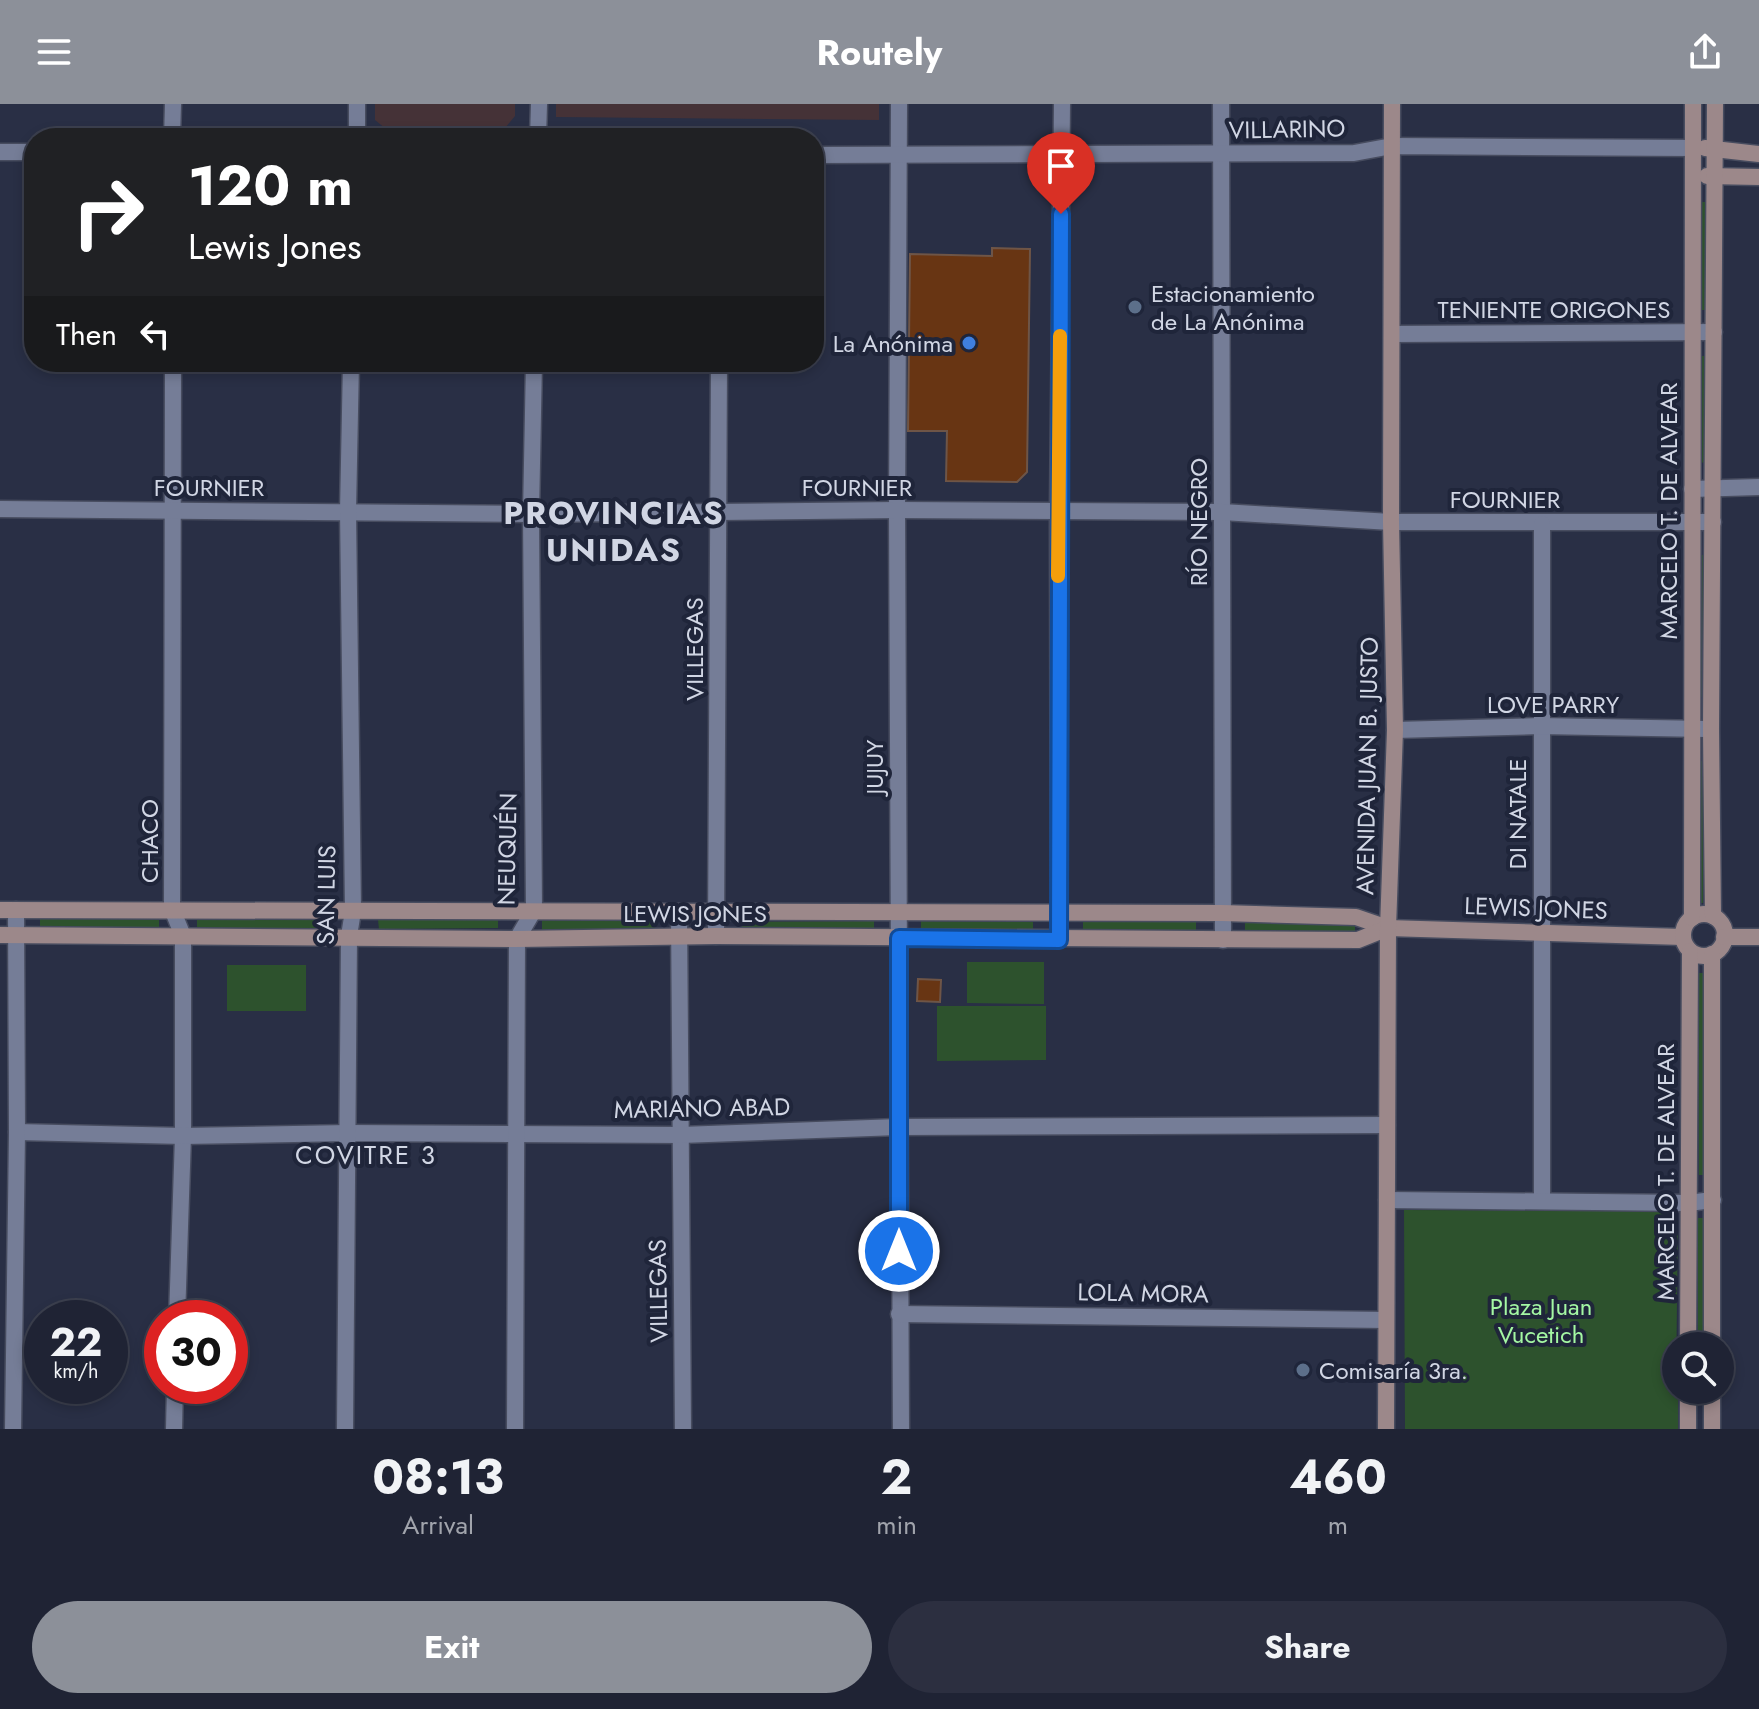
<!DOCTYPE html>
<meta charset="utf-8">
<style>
body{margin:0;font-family:Jost,sans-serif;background:#2c2f40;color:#f1f3f6;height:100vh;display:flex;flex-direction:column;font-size:30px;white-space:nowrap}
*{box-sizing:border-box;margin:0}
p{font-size:26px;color:#a1a4ac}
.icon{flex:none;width:44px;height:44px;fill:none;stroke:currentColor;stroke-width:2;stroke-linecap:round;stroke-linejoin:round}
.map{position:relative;height:1325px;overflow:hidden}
.drawer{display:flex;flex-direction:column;background:#1f2334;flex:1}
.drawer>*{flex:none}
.top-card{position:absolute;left:24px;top:24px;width:800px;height:244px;border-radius:32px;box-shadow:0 4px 12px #0003,0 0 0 2px #3c404f;background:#202124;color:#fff;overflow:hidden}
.buttons{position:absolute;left:1662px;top:1228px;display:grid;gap:16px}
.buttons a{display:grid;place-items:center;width:72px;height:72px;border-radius:50%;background:#1f2334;box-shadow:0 4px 12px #0003,0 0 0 2px #3c404f;font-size:40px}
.speed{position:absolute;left:24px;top:1196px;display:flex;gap:16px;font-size:40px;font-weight:700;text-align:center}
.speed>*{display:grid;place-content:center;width:104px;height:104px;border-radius:50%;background:#1f2334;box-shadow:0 4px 12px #0003,0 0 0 2px #3c404f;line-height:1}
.speed small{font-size:20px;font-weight:400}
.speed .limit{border:12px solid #d22;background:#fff;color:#111}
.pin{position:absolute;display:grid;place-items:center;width:68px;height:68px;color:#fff;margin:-82px -34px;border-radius:50% 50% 50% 0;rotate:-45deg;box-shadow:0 0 8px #0007}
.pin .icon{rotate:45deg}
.me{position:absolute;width:88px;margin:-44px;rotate:0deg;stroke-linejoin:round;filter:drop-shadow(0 0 6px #0008)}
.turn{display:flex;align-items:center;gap:28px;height:168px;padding:0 32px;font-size:36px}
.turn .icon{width:104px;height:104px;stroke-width:2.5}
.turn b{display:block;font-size:56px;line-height:68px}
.then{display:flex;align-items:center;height:76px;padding:0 32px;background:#0003;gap:16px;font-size:30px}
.eta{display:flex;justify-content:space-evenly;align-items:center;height:136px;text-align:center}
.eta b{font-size:48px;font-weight:700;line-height:56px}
.cta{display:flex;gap:16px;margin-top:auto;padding:16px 32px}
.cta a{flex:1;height:92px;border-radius:48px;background:#8c9099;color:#fff;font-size:32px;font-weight:700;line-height:92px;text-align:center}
.cta a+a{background:#2c2f40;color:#f1f3f6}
header{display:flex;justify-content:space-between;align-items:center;height:104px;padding:0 32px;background:#8c9099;color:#fff;font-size:36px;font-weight:700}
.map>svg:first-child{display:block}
</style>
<header><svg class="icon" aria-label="menu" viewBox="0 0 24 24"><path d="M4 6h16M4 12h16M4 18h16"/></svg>Routely<svg class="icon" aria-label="share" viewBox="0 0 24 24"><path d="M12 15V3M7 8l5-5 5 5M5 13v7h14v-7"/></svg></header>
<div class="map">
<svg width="1759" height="1325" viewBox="0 0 1759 1325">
<rect width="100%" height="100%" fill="#292f45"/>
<!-- education -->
<g fill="#453237">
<path d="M375,0H515V12L505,24L386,25L375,16Z"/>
<path d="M556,0H879V16L556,13Z"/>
</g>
<!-- green -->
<g fill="#2d522d">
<rect x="1701" y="98" width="5" height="108"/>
<path d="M1701,252H1705V358L1701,359Z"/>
<rect x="1699" y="451" width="5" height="142"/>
<rect x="1699" y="657" width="4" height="142"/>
<path d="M159,814V824L40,825V815Z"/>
<path d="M329,815V824L197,825V816Z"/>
<path d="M498,815V824L379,825L378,816Z"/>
<rect x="542" y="816" width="113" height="10"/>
<path d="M874,817V826L742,827V818Z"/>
<path d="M921,817L1033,818V827L921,826Z"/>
<path d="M1083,817L1196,818V827L1083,826Z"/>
<path d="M1245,818L1355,819V828H1245Z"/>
<path d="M967,858H1044V900L967,899Z"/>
<rect x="227" y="861" width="79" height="46"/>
<path d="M1698,869H1703V1071H1699Z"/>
<path d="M937,902H1046V956L937,957Z"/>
<path d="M1404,1106L1678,1107L1676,1286H1678V1325H1405Z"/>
<rect x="1698" y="1114" width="5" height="128"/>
</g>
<!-- building -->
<g fill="#683513" stroke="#6e5547" stroke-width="2">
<path d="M992,144L1030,145L1027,368L1017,378L946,377L947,327H908L910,150L992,152Z"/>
<path d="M918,875L941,876L940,898L917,897Z"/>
</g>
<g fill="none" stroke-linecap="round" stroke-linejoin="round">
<!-- street casing -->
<g stroke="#474c5f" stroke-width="19">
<g id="street">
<path d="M899,0L897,406L901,1325"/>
<path d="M1221,0L1223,836"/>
<path d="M172,34L173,0"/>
<path d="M357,34V0"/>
<path d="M538,34L539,0"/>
<path d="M0,48H34"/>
<path d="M814,51L1354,49L1392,42L1693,44"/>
<path d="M1393,230L1714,228"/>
<path d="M173,258L172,805L183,832V1032L177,1214"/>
<path d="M1692,385L1759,383"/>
<path d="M0,405L531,410L897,406L1222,408L1391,418H1713"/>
<path d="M1542,420V1097"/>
<path d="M1395,626L1540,622L1706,625"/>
<path d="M679,809L683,1325"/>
<path d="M716,832L719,258"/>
<path d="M1059,836L1058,407L1062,0"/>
<path d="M17,1028L183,1032L348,1029L681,1031L898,1023L1387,1021"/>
<path d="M1387,1096L1688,1099L1713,1096"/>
<path d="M899,1210L1386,1216"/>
<path d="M13,1325L17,1028L16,806"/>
<path d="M174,1325L175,1282"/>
<path d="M345,1325L349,832L353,807L348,407L351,258"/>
<path d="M515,1325L517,835L534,806L531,410L534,258"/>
</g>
</g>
<!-- secondary casing -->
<g stroke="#474c5f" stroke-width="19">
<g id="secondary">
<path d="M1705,44L1759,50"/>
<path d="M1707,72L1759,73"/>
<path d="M0,806L1222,809L1356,813L1388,824L1683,833"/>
<circle cx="1704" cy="831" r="21"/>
<path d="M1713,812L1711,625L1715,0"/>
<path d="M1692,814L1693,0"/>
<path d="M0,831L517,835L716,832L1358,836L1388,824"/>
<path d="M1724,833H1759"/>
<path d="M1712,850V1242"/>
<path d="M1688,1242L1690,847"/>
<path d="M1386,1325L1388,824L1395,626L1391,418L1392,0"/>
<path d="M1688,1325V1286"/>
<path d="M1712,1325V1286"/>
</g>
</g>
<!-- street -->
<use href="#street" stroke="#757d97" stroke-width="16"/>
<!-- secondary -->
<use href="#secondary" stroke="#9c888a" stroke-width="16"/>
</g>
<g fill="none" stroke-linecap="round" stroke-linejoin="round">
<!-- route casing -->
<g stroke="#114b97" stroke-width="20">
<path id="route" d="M899,1147V834L1059,836L1061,110"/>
</g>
<!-- route -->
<use href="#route" stroke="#1a73e8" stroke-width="14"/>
<!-- slow -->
<path stroke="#f59e0b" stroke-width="14" d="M1058,472L1060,232"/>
</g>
<!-- markers -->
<g fill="#5c6f8a" stroke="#1f253a" stroke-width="3">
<circle cx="1135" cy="203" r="8"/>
<circle cx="1303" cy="1266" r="8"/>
</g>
<circle fill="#3f7fe0" stroke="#1f253a" stroke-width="3" cx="969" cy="239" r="8"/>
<g text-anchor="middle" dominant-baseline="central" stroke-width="8" stroke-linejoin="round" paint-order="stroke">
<!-- street labels -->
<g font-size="24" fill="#d1d6e4" stroke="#1f253a">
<text transform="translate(1287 25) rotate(-1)">VILLARINO</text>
<text x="1554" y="205">TENIENTE ORIGONES</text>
<text x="209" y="383">FOURNIER</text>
<text x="857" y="383">FOURNIER</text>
<text x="1505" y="395">FOURNIER</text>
<text transform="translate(1668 407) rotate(-90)">MARCELO T. DE ALVEAR</text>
<text transform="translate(1198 418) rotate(-90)">RÍO NEGRO</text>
<text transform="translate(694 545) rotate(-90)">VILLEGAS</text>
<text x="1553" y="600">LOVE PARRY</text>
<text transform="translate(1367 662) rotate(-89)">AVENIDA JUAN B. JUSTO</text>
<text transform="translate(874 663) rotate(-90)">JUJUY</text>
<text transform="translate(1517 710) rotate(-90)">DI NATALE</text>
<text transform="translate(149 737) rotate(-90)">CHACO</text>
<text transform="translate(507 745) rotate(-89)">NEUQUÉN</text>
<text transform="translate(326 791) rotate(-89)">SAN LUIS</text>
<text transform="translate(1536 804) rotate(2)">LEWIS JONES</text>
<text x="695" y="809">LEWIS JONES</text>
<text transform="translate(702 1004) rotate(-1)">MARIANO ABAD</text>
<text transform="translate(1665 1068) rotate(-90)">MARCELO T. DE ALVEAR</text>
<text transform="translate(658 1187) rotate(-91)">VILLEGAS</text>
<text transform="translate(1143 1189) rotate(1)">LOLA MORA</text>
</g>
<!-- poi labels -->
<g font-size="24" fill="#d1d6e4" stroke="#1f253a" text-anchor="start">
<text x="1151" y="189">Estacionamiento<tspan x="1151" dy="28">de La Anónima</tspan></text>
<text x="953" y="239" text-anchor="end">La Anónima</text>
<text x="1319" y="1266">Comisaría 3ra.</text>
</g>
<!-- park labels -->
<g font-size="24" fill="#a4f7a3" stroke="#1f253a">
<text x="1541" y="1202">Plaza Juan<tspan x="1541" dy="28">Vucetich</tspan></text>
</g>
<!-- neighbourhood labels -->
<g font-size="26" letter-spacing="2" fill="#d1d6e4" stroke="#1f253a">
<text x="366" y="1051">COVITRE 3</text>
</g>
<!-- district labels -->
<g font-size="32" font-weight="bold" letter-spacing="2" fill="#d1d6e4" stroke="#1f253a">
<text x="614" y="409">PROVINCIAS<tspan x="614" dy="37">UNIDAS</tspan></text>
</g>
</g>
</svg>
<div class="buttons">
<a><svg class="icon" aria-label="search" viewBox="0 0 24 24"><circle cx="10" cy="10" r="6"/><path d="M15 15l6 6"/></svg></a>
</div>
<div class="speed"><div>22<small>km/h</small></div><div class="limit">30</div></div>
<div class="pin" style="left:1061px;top:110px;background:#d93025"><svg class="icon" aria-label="arrive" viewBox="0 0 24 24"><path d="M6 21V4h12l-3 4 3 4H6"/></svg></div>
<svg class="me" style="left:899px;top:1147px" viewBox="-20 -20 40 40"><circle r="17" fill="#1a73e8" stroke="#fff" stroke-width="3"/><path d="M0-11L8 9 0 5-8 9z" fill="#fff"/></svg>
<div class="top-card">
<div class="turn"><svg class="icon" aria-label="right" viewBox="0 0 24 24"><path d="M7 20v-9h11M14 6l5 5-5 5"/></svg><div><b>120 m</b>Lewis Jones</div></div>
<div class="then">Then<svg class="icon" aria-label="left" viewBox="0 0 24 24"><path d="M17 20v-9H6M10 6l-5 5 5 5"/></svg></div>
</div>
</div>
<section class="drawer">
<div class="eta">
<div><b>08:13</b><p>Arrival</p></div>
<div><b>2</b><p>min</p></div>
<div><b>460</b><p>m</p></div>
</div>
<div class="cta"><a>Exit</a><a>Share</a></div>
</section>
